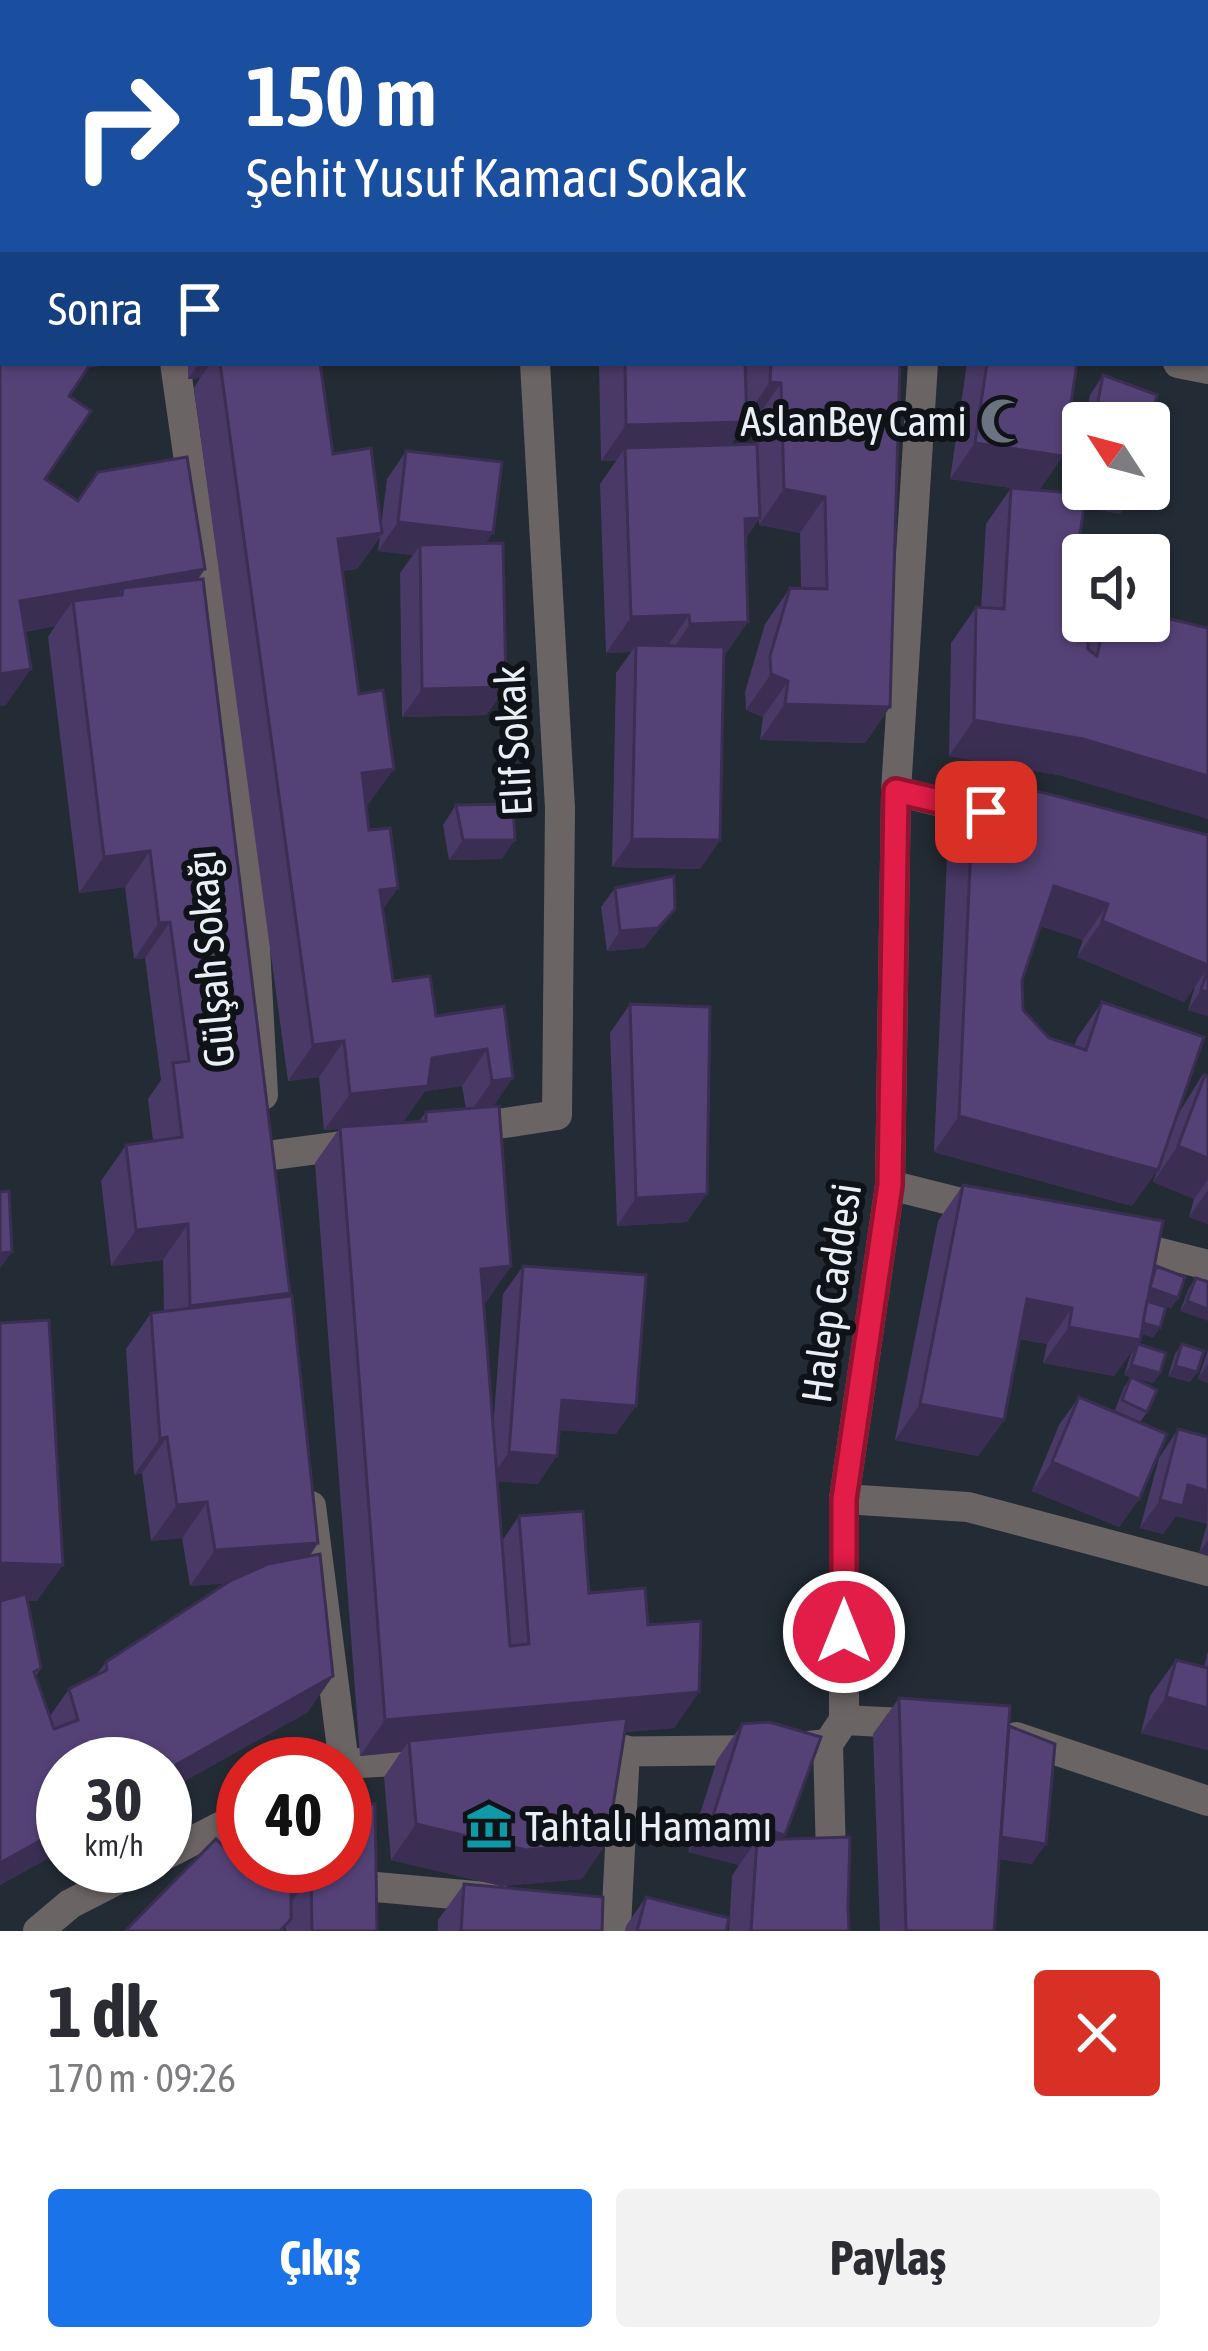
<!DOCTYPE html>
<html lang="tr">
<meta charset="utf-8">
<style>
body{margin:0;font-family:"Asap Condensed",sans-serif;background:#f2f2f3;color:#2b2b33;height:100vh;display:flex;flex-direction:column;font-size:45px;white-space:nowrap}
*{box-sizing:border-box;margin:0}
p{font-size:39px;color:#7c7c81}
.icon{flex:none;width:66px;height:66px;fill:none;stroke:currentColor;stroke-width:2;stroke-linecap:round;stroke-linejoin:round}
.map{position:relative;height:1931px;overflow:hidden}
.side{display:flex;flex-direction:column;background:#fff;flex:1}
.side>*{flex:none}
.top-card{position:absolute;left:0px;top:0px;width:1209px;height:366px;box-shadow:0 3px 9px #0004;background:#1a4fa0;color:#fff;overflow:hidden}
.needle{width:78px;rotate:306deg}
.buttons{position:absolute;left:1062px;top:402px;display:grid;gap:24px}
.buttons a{display:grid;place-items:center;width:108px;height:108px;border-radius:12px;background:#fff;box-shadow:0 3px 9px #0004;font-size:60px}
.speed{position:absolute;left:36px;top:1737px;display:flex;gap:24px;font-size:60px;font-weight:700;text-align:center}
.speed>*{display:grid;place-content:center;width:156px;height:156px;border-radius:50%;background:#fff;box-shadow:0 3px 9px #0004;line-height:1}
.speed small{font-size:30px;font-weight:400}
.speed .limit{border:18px solid #d22;background:#fff;color:#111}
.pin{position:absolute;display:grid;place-items:center;width:102px;height:102px;color:#fff;margin:-51px;border-radius:24px;box-shadow:0 6px 18px #0006}
.me{position:absolute;width:132px;margin:-66px;rotate:0deg;stroke-linejoin:round;filter:drop-shadow(0 0 9px #0008)}
.turn{display:flex;align-items:center;gap:42px;height:252px;padding:0 48px;font-size:54px}
.turn .icon{width:156px;height:156px;stroke-width:2.5}
.turn b{display:block;font-size:84px;line-height:102px}
.then{display:flex;align-items:center;height:114px;padding:0 48px;background:#0003;gap:24px;font-size:45px}
.round{display:grid;place-items:center;flex:none;width:126px;height:126px;border-radius:12px;background:#f2f2f3}
.summary{display:flex;align-items:center;justify-content:space-between;height:204px;padding:0 48px}
h1{font-size:72px;font-weight:700;line-height:90px}
.button{display:flex;gap:24px;margin-top:auto;padding:24px 48px}
.button a{flex:1;height:138px;border-radius:12px;background:#1a73e8;color:#fff;font-size:48px;font-weight:700;line-height:138px;text-align:center}
.button a+a{background:#f2f2f3;color:#2b2b33}
.map>svg:first-child{display:block}
</style>
<div class="map">
<svg width="1208" height="1931" viewBox="0 0 1208 1931">
<rect width="100%" height="100%" fill="#232b34"/>
<g fill="none" stroke-linecap="round" stroke-linejoin="round">
<!-- minor -->
<g stroke="#6b6464" stroke-width="30">
<path d="M611,3L612,0"/>
<path d="M944,3V0"/>
<path d="M175,363L253,910L263,1095"/>
<path d="M1178,363L1208,369"/>
<path d="M896,791L990,814"/>
<path d="M465,1129L557,1115L560,808L535,363"/>
<path d="M266,1156L364,1143"/>
<path d="M890,1185L989,1210"/>
<path d="M1117,1242L1208,1265"/>
<path d="M844,1499L968,1507L1208,1571"/>
<path d="M311,1506L344,1764"/>
<path d="M844,1720L922,1724"/>
<path d="M1016,1737L1208,1801"/>
<path d="M828,1744L833,1931"/>
<path d="M581,1752L769,1750L828,1744L844,1720V1499L890,1185L896,791L923,363"/>
<path d="M342,1764L432,1759"/>
<path d="M345,1767L358,1842"/>
<path d="M165,1855L243,1815"/>
<path d="M365,1886L497,1898"/>
<path d="M38,1931L70,1904L144,1866"/>
<path d="M594,1931V1923L616,1927L625,1750"/>
</g>
<!-- major -->
<g stroke="#ac9d9c" stroke-width="30">
<path d="M126,3L128,0"/>
<path d="M154,3L156,0"/>
<path d="M0,192L3,188"/>
<path d="M0,232L3,228"/>
</g>
</g>
<!-- wall -->
<g fill="#483966" fill-rule="evenodd">
<path d="M629,0H646L721,3H628Z"/>
<path d="M775,0H934L933,3H775Z"/>
<path d="M3,349V363H117L88,368L69,396L45,479L198,580L290,1293L287,1297L318,1543L310,1556L308,1712L165,1792V1764H63V1850L0,1885V1601L6,1600L37,1601L27,1600L41,1668L36,1676L50,1716L69,1689L96,1675L106,1662L226,1583L190,1586L182,1538L151,1541L142,1473L134,1475L126,1349L151,1313L164,1312L163,1260L111,1266L101,1181L126,1145L153,1141L148,1099L161,1080L145,958L134,959L125,887L79,893L48,637L55,626L25,632L6,705L0,706V353Z"/>
<path d="M188,363H320L333,454L381,525L387,479L406,451L486,543L506,687L486,715L402,717L400,573L413,555L378,551L380,537L357,569L342,571L368,805H366L393,981L436,1016L504,1006L493,1107L511,1266L486,1302L483,1303L493,1429L503,1294L523,1266L616,1434L559,1430L538,1484L497,1481L502,1541L519,1516L589,1593L648,1625L699,1692L674,1728L625,1732L582,1879L501,1886L391,1860L384,1777L401,1752L360,1756L315,1163L339,1129L324,1130L319,1077L288,1081L194,388L200,378L188,379ZM462,1086L466,1109L426,1112L419,1121L403,1122L425,1091Z"/>
<path d="M599,363H745L746,389L747,363H900L890,707L865,743L760,740L763,717L746,710L745,692L765,624L790,588H801L800,533L759,525V519L746,538L724,657L720,840L700,869L612,867L616,673L631,652L606,653L600,484L616,461H601ZM747,418L756,419V444H731L747,422Z"/>
<path d="M967,363H1077L1063,456L1039,490L1071,493L1083,431V489L1134,494L1120,514L1084,507L1068,613L1088,634L1097,621H1149L1058,775L949,756L951,643L976,607L981,608L986,524L1011,488L950,479Z"/>
<path d="M1103,375L1149,423H1084L1090,395Z"/>
<path d="M974,775L1208,835V1016L1188,1010L1195,986L1184,1002L1077,957L1083,940L1040,926L1022,980L1023,1010L1049,1038L1074,1047L1077,1038L1102,1002L1132,1206L934,1152L949,811Z"/>
<path d="M456,805L502,859L449,860L443,825Z"/>
<path d="M615,888L675,909L644,948L607,951L601,907Z"/>
<path d="M630,1004L687,1222L617,1226L610,1033Z"/>
<path d="M1203,1074L1208,1076V1224L1189,1217L1194,1199L1153,1182L1180,1111Z"/>
<path d="M963,1185L1153,1270L1178,1298L1171,1308L1148,1300L1160,1328L1153,1337L1141,1334L1140,1340L1114,1376L1043,1363L1047,1344L1019,1339L1004,1420L978,1456L895,1440L938,1221Z"/>
<path d="M1196,1278L1208,1282L1180,1311L1189,1288Z"/>
<path d="M1138,1344L1160,1373L1153,1383L1124,1375L1131,1354Z"/>
<path d="M1182,1344L1197,1372L1190,1382L1168,1376L1175,1354Z"/>
<path d="M1208,1350V1383L1198,1379Z"/>
<path d="M1131,1377L1147,1412L1140,1422L1115,1410L1124,1387Z"/>
<path d="M1079,1397L1139,1499L1119,1527L1032,1491L1059,1425Z"/>
<path d="M1178,1429L1208,1437V1556L1199,1553L1207,1524L1176,1516L1163,1534L1140,1528L1159,1458Z"/>
<path d="M1208,1651V1750L1141,1733L1150,1696L1176,1660L1204,1667Z"/>
<path d="M899,1698L1009,1726L1032,1864L999,1859L994,1931H880L873,1734Z"/>
<path d="M742,1724L785,1835L782,1839L848,1908L849,1931H729L732,1876L739,1865L688,1852L717,1760Z"/>
<path d="M345,1866L377,1931H286V1927L283,1931H125L252,1875Z"/>
<path d="M464,1884L602,1931H438V1920Z"/>
<path d="M646,1897L726,1931H625L626,1926Z"/>
</g>
<!-- shaded-wall -->
<g fill="#3b2e53">
<rect x="1206" y="42" width="2" height="43"/>
<path d="M91,363H117L87,368Z"/>
<path d="M199,363H211L200,378L188,379Z"/>
<path d="M770,382L781,383L756,419L745,418Z"/>
<path d="M747,422L722,458L625,448L616,461H601L626,425Z"/>
<path d="M975,443L1063,456L1038,492L950,479Z"/>
<path d="M1083,485V489H1107L1134,494L1120,514L1069,504Z"/>
<path d="M784,489L825,497L800,533L759,525Z"/>
<path d="M760,518L735,554L745,519Z"/>
<path d="M398,522L493,533L473,561L420,545L413,555L378,551Z"/>
<path d="M382,533L357,569L313,575L338,539Z"/>
<path d="M205,569L180,605L122,595L123,588L101,619L73,601L55,626L0,636L20,601Z"/>
<path d="M689,615L664,651L636,645L631,652L606,653L631,617Z"/>
<path d="M748,622L723,658L665,660L690,624Z"/>
<path d="M31,669L6,705L0,706V674Z"/>
<path d="M771,674L788,681L763,717L746,710Z"/>
<path d="M506,687L486,715L402,717L422,689Z"/>
<path d="M785,704L890,707L865,743L760,740Z"/>
<path d="M974,720L1083,739L1208,776V819L1058,775L949,756Z"/>
<path d="M394,769L368,805L337,809L362,773Z"/>
<path d="M632,839L720,840L700,869L612,867Z"/>
<path d="M463,840H515L502,859L449,860Z"/>
<path d="M150,851L125,887L79,893L104,857Z"/>
<path d="M1054,886L1108,904L1083,940L1029,922Z"/>
<path d="M398,888L373,924L380,890Z"/>
<path d="M675,909L644,948L607,951L620,931Z"/>
<path d="M1102,921L1208,965V968L1184,1002L1077,957Z"/>
<path d="M170,922L145,958L134,959L159,923Z"/>
<path d="M1201,990L1208,992V1016L1188,1010Z"/>
<path d="M344,1041L319,1077L288,1081L313,1045Z"/>
<path d="M487,1049L462,1086L425,1091L403,1122L324,1130L350,1094L432,1058Z"/>
<path d="M513,1078L488,1114L467,1117L492,1081Z"/>
<path d="M959,1116L1158,1170L1132,1206L934,1152Z"/>
<path d="M1178,1146L1208,1158V1179L1194,1199L1153,1182Z"/>
<path d="M1208,1190V1224L1189,1217Z"/>
<path d="M707,1194L687,1222L617,1226L636,1198Z"/>
<path d="M188,1224L163,1260L111,1266L136,1230Z"/>
<path d="M12,1252L0,1269V1253Z"/>
<path d="M511,1266L486,1302L456,1305L481,1269Z"/>
<path d="M1149,1288L1178,1298L1171,1308L1142,1298Z"/>
<path d="M290,1293L265,1329L164,1342L190,1306Z"/>
<path d="M1027,1299L1072,1308L1047,1344L1002,1335Z"/>
<path d="M1187,1301L1208,1309V1321L1180,1311Z"/>
<path d="M1140,1322L1160,1328L1153,1337L1133,1332Z"/>
<path d="M1069,1327L1140,1340L1114,1376L1043,1363Z"/>
<path d="M1208,1364V1383L1198,1379Z"/>
<path d="M1131,1365L1160,1373L1153,1383L1124,1375Z"/>
<path d="M1175,1366L1197,1372L1190,1382L1168,1376Z"/>
<path d="M562,1400L636,1406L616,1434L542,1429Z"/>
<path d="M920,1404L1004,1420L978,1456L895,1440Z"/>
<path d="M167,1437L142,1473L134,1475L160,1439Z"/>
<path d="M509,1452L557,1456L538,1484L489,1481Z"/>
<path d="M1052,1462L1139,1499L1119,1527L1032,1491Z"/>
<path d="M1188,1485L1208,1491L1207,1524L1176,1516L1163,1534L1140,1528L1160,1500Z"/>
<path d="M207,1502L182,1538L151,1541L177,1505Z"/>
<path d="M1208,1540V1556L1199,1553Z"/>
<path d="M318,1543L293,1579L190,1586L215,1550Z"/>
<path d="M0,1563L63,1565L37,1601L0,1600Z"/>
<path d="M333,1676L308,1712L165,1792V1771Z"/>
<path d="M699,1692L674,1728L410,1751L409,1741L401,1752L360,1756L385,1720Z"/>
<path d="M1166,1697L1208,1708V1750L1141,1733Z"/>
<path d="M713,1816L785,1835L760,1871L757,1840L739,1865L688,1852Z"/>
<path d="M416,1824L607,1843L582,1879L501,1886L391,1860Z"/>
<path d="M63,1828V1850L0,1885V1863Z"/>
<path d="M991,1836L1046,1844L1032,1864L977,1855Z"/>
<path d="M311,1874L286,1910L291,1894Z"/>
</g>
<!-- building -->
<g fill="#544277" stroke="#3b2e53" stroke-width="3">
<path d="M0,0H111L109,3H3V155L1,157Z"/>
<path d="M256,0H415L413,3H254Z"/>
<path d="M646,0H722L721,3H646Z"/>
<path d="M796,0H934L933,3H795Z"/>
<path d="M1139,0H1208V42H1206V3H1139Z"/>
<path d="M1208,169V295H1206V177Z"/>
<path d="M3,353V363H91L69,396L91,411L45,479L78,501L98,472L187,457L205,569L20,601L31,669L0,674V358Z"/>
<path d="M220,363H320L333,454L371,448L382,533L338,539L359,694L383,690L394,769L362,773L369,830L390,828L398,888L380,890L393,981L430,976L436,1016L504,1006L513,1078L492,1081L487,1049L432,1058L428,1086L350,1094L344,1041L313,1045Z"/>
<path d="M625,363H745L747,422L626,425Z"/>
<path d="M771,363H900L890,707L785,704L788,681L771,674L770,656L790,588L827,589L825,497L784,489L781,383L770,382Z"/>
<path d="M987,363H1077L1063,456L975,443Z"/>
<path d="M1103,375L1157,395L1149,428V423H1094Z"/>
<path d="M757,444L760,518L745,519L748,622L690,624L689,615L631,617L625,448Z"/>
<path d="M406,451L502,462L493,533L398,522Z"/>
<path d="M1011,488L1086,494L1068,613L1083,610V621H1088V649L1097,656L1105,621H1149V614L1208,628V776L1083,739L974,720L976,607L1004,609Z"/>
<path d="M1107,489H1135L1134,494Z"/>
<path d="M503,543L506,687L422,689L420,545Z"/>
<path d="M203,579L290,1293L190,1306L188,1224L136,1230L126,1145L182,1137L173,1063L189,1061L170,922L159,923L150,851L104,857L73,601L122,595L123,588Z"/>
<path d="M636,645L724,647L720,840L632,839Z"/>
<path d="M974,775L1208,835V965L1102,921L1108,904L1054,886L1022,980L1023,1010L1049,1038L1086,1050L1102,1002L1204,1037L1158,1170L959,1116Z"/>
<path d="M513,804L515,840H463L456,805Z"/>
<path d="M674,876L675,909L658,928L620,931L615,888Z"/>
<path d="M1208,969V992L1201,990Z"/>
<path d="M630,1004L710,1007L707,1194L636,1198Z"/>
<path d="M1205,1075L1208,1076V1158L1178,1146Z"/>
<path d="M499,1106L511,1266L481,1269L510,1646L529,1644L519,1516L583,1511L589,1593L645,1588L648,1625L701,1621L699,1692L385,1720L340,1127L426,1121V1112Z"/>
<path d="M963,1185L1163,1221L1140,1340L1069,1327L1072,1308L1027,1299L1004,1420L920,1404Z"/>
<path d="M9,1191L12,1252L0,1253V1192Z"/>
<path d="M523,1266L646,1275L636,1406L562,1400L557,1456L509,1452Z"/>
<path d="M1156,1266L1185,1277L1178,1298L1150,1288Z"/>
<path d="M1196,1278L1208,1282V1309L1187,1301Z"/>
<path d="M292,1296L318,1543L215,1550L207,1502L177,1505L167,1437L160,1439L151,1313Z"/>
<path d="M1147,1301L1166,1307L1160,1328L1143,1323Z"/>
<path d="M49,1320L63,1565L0,1563V1323Z"/>
<path d="M1138,1344L1166,1353L1160,1373L1131,1365Z"/>
<path d="M1182,1344L1204,1351L1197,1372L1175,1366Z"/>
<path d="M1131,1377L1157,1390L1147,1412L1122,1400Z"/>
<path d="M1079,1397L1167,1434L1139,1499L1052,1462Z"/>
<path d="M1178,1429L1208,1437V1491L1188,1485L1183,1506L1160,1500Z"/>
<path d="M320,1554L333,1676L165,1771V1764H63V1828L0,1863V1601L26,1594L41,1668L34,1672L54,1729L78,1720L69,1689L107,1670L106,1662L230,1581L268,1564Z"/>
<path d="M1176,1660L1208,1668V1708L1166,1697Z"/>
<path d="M899,1698L1010,1706L994,1931H906Z"/>
<path d="M627,1718L607,1843L526,1850L416,1824L409,1741Z"/>
<path d="M769,1722L821,1737L785,1835L713,1816L742,1724Z"/>
<path d="M1009,1726L1055,1744L1046,1844L1001,1837Z"/>
<path d="M345,1804H375L377,1931H312L311,1874L291,1894V1919L280,1931H125L216,1839L252,1875L260,1866H345Z"/>
<path d="M850,1837L848,1908L849,1931H751L757,1840Z"/>
<path d="M464,1884L603,1897L602,1931H461Z"/>
<path d="M646,1897L729,1918L726,1931H637Z"/>
</g>
<g fill="none" stroke-linecap="round" stroke-linejoin="round">
<!-- route casing -->
<g stroke="#92132f" stroke-width="30">
<path id="route" d="M844,1632V1499L890,1185L896,791L986,812"/>
</g>
<!-- route -->
<use href="#route" stroke="#e11d48" stroke-width="21"/>
</g>
<!-- icons -->
<defs>
<g id="mosque-bare" transform="scale(3.6)"><path d="M3.5-4.9A6 6 0 1 0 3.5 4.9A5 5 0 1 1 3.5-4.9Z" fill="#6b7280" stroke="#0f1317" stroke-width="2.5" paint-order="stroke"/></g>
<g id="museum-bare" transform="scale(3.6)"><path d="M0-6L6-3V-2H-6V-3ZM-5-1h2V3h-2ZM-1-1h2V3h-2ZM3-1h2V3H3ZM-6 4H6V6H-6Z" fill="#0f9aa8" stroke="#0f1317" stroke-width="2.5" paint-order="stroke"/></g>
</defs>
<g fill-rule="evenodd">
<use href="#mosque-bare" x="1003" y="421"/>
<use href="#museum-bare" x="489" y="1826"/>
</g>
<g text-anchor="middle" dominant-baseline="central" stroke-width="12" stroke-linejoin="round" paint-order="stroke">
<!-- poi labels -->
<g font-size="42" fill="#e9eff5" stroke="#0f1317" text-anchor="end">
<text x="967" y="421">AslanBey Cami</text>
<text x="525" y="1826" text-anchor="start">Tahtalı Hamamı</text>
</g>
<!-- street labels -->
<g font-size="42" fill="#e9eff5" stroke="#0f1317">
<text transform="translate(513 741) rotate(-93)">Elif Sokak</text>
<text transform="translate(210 959) rotate(-95)">Gülşah Sokağı</text>
<text transform="translate(831 1293) rotate(-82)">Halep Caddesi</text>
</g>
</g>
</svg>
<div class="buttons">
<a><svg class="needle" viewBox="-14 -14 28 28"><path d="M0-13l5 13h-10z" fill="#e53935"/><path d="M0 13l5-13h-10z" fill="#7c7c81"/></svg></a>
<a><svg class="icon" aria-label="sound" viewBox="0 0 24 24"><path d="M4 9h4l5-4v14l-5-4H4zM17 9q2 3 0 6"/></svg></a>
</div>
<div class="speed"><div>30<small>km/h</small></div><div class="limit">40</div></div>
<div class="pin" style="left:986px;top:812px;background:#d93025"><svg class="icon" aria-label="arrive" viewBox="0 0 24 24"><path d="M6 21V4h12l-3 4 3 4H6"/></svg></div>
<svg class="me" style="left:844px;top:1632px" viewBox="-20 -20 40 40"><circle r="17" fill="#e11d48" stroke="#fff" stroke-width="3"/><path d="M0-11L8 9 0 5-8 9z" fill="#fff"/></svg>
<div class="top-card">
<div class="turn"><svg class="icon" aria-label="right" viewBox="0 0 24 24"><path d="M7 20v-9h11M14 6l5 5-5 5"/></svg><div><b>150 m</b>Şehit Yusuf Kamacı Sokak</div></div>
<div class="then">Sonra<svg class="icon" aria-label="arrive" viewBox="0 0 24 24"><path d="M6 21V4h12l-3 4 3 4H6"/></svg></div>
</div>
</div>
<section class="side">
<div class="summary"><div><h1>1 dk</h1><p>170 m · 09:26</p></div><a class="round" style="background:#d93025;color:#fff"><svg class="icon" aria-label="close" viewBox="0 0 24 24"><path d="M6 6l12 12M18 6L6 18"/></svg></a></div>
<div class="button"><a>Çıkış</a><a>Paylaş</a></div>
</section>
